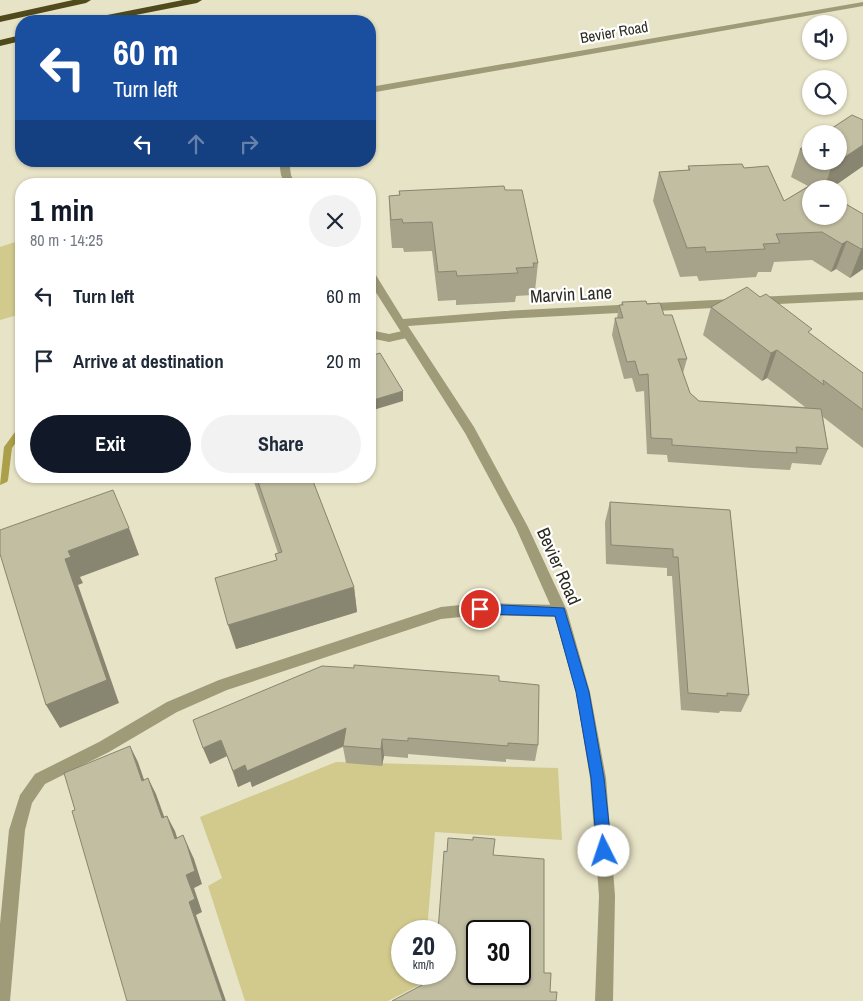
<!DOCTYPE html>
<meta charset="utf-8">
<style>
body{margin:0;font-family:"Archivo Narrow",sans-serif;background:#f2f2f3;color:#1f2937;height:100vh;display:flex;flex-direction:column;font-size:19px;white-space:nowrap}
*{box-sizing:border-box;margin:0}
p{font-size:16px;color:#747a83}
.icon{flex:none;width:28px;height:28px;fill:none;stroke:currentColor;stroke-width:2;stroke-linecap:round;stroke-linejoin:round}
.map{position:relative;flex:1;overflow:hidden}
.details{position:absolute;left:15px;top:178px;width:361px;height:305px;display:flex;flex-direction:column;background:#fff;border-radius:20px;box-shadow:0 1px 4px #0004}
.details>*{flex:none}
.banner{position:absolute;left:15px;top:15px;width:361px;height:152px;border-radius:20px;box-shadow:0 1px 4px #0004;background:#1a4fa0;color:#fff;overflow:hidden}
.buttons{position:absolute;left:802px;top:15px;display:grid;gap:10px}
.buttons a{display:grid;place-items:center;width:45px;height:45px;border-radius:50%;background:#fff;box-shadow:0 1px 4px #0004;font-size:25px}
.speed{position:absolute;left:391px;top:920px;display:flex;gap:10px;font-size:25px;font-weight:700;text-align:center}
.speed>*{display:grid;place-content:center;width:65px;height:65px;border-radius:50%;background:#fff;box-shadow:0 1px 4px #0004;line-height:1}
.speed small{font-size:12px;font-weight:400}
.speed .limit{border:2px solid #111;border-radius:8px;background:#fff;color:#111}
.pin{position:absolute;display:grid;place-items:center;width:42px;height:42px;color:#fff;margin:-21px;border:2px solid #fff;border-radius:50%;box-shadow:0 1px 5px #0007}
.me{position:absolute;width:55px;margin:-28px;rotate:356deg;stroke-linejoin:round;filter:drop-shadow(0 0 4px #0008)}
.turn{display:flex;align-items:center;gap:18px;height:105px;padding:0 15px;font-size:22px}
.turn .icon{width:65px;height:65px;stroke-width:2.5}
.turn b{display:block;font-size:35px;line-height:42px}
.lanes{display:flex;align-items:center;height:48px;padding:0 15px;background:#0003;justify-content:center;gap:25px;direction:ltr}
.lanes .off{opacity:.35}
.round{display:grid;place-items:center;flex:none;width:52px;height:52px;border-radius:26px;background:#f2f2f3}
.overview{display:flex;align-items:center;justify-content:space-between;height:85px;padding:0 15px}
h1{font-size:30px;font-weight:700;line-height:38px;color:#111827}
.cta{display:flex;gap:10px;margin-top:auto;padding:10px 15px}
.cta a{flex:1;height:58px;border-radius:30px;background:#111827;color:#fff;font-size:20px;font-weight:700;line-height:58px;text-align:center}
.cta a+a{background:#f2f2f3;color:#1f2937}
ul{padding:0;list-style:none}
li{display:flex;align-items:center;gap:15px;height:65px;padding:0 15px}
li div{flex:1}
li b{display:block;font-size:19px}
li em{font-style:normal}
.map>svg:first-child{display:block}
</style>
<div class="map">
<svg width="863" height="1001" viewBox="0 0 863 1001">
<rect width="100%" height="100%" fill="#e7e3c6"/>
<!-- green -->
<g fill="#d2c98d">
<path d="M21,240V314L0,320V247Z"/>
<path d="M336,762L558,768L562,840L435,832L427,931H402V974H424L423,983L388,1001H245L208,886L222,878L200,817Z"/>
</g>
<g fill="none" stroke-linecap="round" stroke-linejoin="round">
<!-- stream -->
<path fill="#ac9f49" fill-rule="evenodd" d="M21,427V435L12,448L8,480L7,482L0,485L4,447L18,428Z"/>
<!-- service -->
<g fill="#9f9a77" fill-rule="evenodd">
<path d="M370,330L389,334L407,330L412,334L411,337L389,342L370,338Z"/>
<path d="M480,603L560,605L565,607L567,611L565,615L560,617L480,615L441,619L227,690L177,712L109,752L45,784L32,803L25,830L10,1001H0V924L9,830L20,795L35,774L99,742L167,702L219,680L441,607Z"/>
</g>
<!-- minor -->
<g fill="#9f9a77" fill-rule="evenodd">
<path d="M863,2V6L370,93V87Z"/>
<path d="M279,161H289L291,175L295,184H285L281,175Z"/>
<path d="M370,271L374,272L403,319L505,311L733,299L738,303L733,307L505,319L408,326L474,427L528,527L567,611L590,692L606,778L615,896L613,1001H595L599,896L590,778L576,692L553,611L516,528L465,433L370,283Z"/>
<path d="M863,292V300L758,305L753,301L758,297Z"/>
</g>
<!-- motorway -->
<g fill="#50491b" fill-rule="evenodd">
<path d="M73,0H91L86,3L0,22V16Z"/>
<path d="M183,0H202L197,3L105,21H87L92,18Z"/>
<path d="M21,35V41L0,46V40Z"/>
</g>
</g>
<!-- wall -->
<g fill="#a7a38b">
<path d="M852,115L863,120V166L830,189H811V216H839V200L863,214V269L850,278L836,269L831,272L812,260L774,262L771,272H758L756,277L699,281L697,276L680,277L653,201L659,172L688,170V166L742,164L744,168L768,166L784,201L808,186L791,177L800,149L811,141V161H839V134H823Z"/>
<path d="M505,190L538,263L535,291L532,292V295L516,296L515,302L456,305V300L438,301L432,251L404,252L403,248H392L390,225L389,196L399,195V191Z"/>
<path d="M622,302L647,304L664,315L687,359L683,373L690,393L699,401L805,407L767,378L762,381L703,335L711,307L810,334L863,373V448L823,417L828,449L821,465L792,463L790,470L753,468L668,462L667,455L647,454L644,391L636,392L632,378L624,379L612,335L615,318H617L619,305H621Z"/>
<path d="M252,476H311L354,587L357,612L236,649L277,561L275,554L278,553Z"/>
<path d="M610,502L730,510L749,695L741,712L720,711L719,713L681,710L672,576H667V568L606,564L605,522Z"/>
<path d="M499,681L538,745L535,761L506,759V762L408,754V758L384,756L382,766L346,763L343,747L252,787L251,781L238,787L227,756L210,764L203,748Z"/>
</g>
<!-- shaded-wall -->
<g fill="#888571">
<path d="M863,145V166L830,189H824L832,165Z"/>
<path d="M847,241L836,269L831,272L842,244Z"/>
<path d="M863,245V269L850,278Z"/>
<path d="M777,350L767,378L762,381L771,353Z"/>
<path d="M403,391V401L370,411V401Z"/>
<path d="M129,528L139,555L80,577L83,583L78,585L119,703L60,728L46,705L65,559L68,551Z"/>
<path d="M354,587L357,612L236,649L228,625Z"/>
<path d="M346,728L348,744L252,787L247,771Z"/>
<path d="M382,739L384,756L382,766L381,749Z"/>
<path d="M221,740L227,756L210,764L203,748Z"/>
<path d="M130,746L138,762L150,797L142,781Z"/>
<path d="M245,765L251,781L238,787L233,771Z"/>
<path d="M148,778L156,794L170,833L162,818Z"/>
<path d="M167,816L175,831L182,853L175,839Z"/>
<path d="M183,835L194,859L202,884L194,888L202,912L196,915L226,1001H223L189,902Z"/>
</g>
<!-- building -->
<g fill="#c2bea2" stroke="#888571" fill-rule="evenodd">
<path d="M852,115L863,120V145L839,161V134H823Z"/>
<path d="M811,141V155L800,149Z"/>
<path d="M824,161H838L832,165Z"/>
<path d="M742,164L744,168L768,166L784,201L811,185L819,189H811V216H839V200L863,214V248L861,249L847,241L842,244L822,232L776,234L780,243L763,244L765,249L706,252L705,247L687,248L659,172L690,170L688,166Z"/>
<path d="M504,186L505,190H522L538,263H533L534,267L516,268L518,273L457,276L456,271L438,272L432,222L403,223L402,219L391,220L389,196L400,195L399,191Z"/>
<path d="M747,287L760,297L766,294L812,329L808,332L863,373V410L823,380L824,385L777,350L771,353L711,307Z"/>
<path d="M646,301L647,304L660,303L664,315H672L687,359H678L690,393L699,401L821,409L828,449L796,447L797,453L759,451L672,445V439L651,438L648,374L639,375L635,361L627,362L615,318H623L619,305H623L622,302Z"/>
<path d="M380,353L403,391L370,401V356Z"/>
<path d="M256,476H311L354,587L228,625L215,578L277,560L275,554L282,552Z"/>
<path d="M113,490L129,528L68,551L71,557L65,559L107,680L46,705L0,554V530Z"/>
<path d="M610,502L730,510L749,695L727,693V696L688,693L678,557H673V549L611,545Z"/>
<path d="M354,665L499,676V681L539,685L538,745L508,743V746L408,738V741L382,739L381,749L343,746L346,728L247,771L245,765L233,771L221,740L203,748L193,720L322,666L354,668Z"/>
<path d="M130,746L142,781L148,778L162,818L167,816L175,839L183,835L187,845L195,871L186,875L195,899L189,902L223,1001H127L72,811L75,810L64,773Z"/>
<path d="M473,837L495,839L493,855L544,859V973H551L550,992H557L556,1001H392L435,978L436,974H445V931H438L444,851L447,852L448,838L473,840ZM478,931H520V974H478Z"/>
</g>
<!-- route -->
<path fill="#1a73e8" stroke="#114b97" d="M480,604L564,608L589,692L604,778L612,851L609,856L604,858L599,856L597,851L591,778L576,692L555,616L480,614L475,613L474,609L475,606Z"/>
<g text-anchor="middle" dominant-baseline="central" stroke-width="4.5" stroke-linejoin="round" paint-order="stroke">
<!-- far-street labels -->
<g font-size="15" fill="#2e2c21" stroke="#fff">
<text transform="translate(614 32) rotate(-10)">Bevier Road</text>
</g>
<!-- street labels -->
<g font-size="18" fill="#2e2c21" stroke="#fff">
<text transform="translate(571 294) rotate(-3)">Marvin Lane</text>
<text transform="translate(559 566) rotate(66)">Bevier Road</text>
</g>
</g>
</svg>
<div class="buttons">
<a><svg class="icon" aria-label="sound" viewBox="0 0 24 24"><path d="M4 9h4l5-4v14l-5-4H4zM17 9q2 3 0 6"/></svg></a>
<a><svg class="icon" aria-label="search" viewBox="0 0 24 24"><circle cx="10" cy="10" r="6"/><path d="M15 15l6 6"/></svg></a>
<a>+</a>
<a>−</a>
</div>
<div class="speed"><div>20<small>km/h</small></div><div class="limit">30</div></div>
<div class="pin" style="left:480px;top:609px;background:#d93025"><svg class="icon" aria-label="arrive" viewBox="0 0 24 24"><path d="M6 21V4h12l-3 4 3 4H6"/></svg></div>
<svg class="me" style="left:604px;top:851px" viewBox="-20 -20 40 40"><circle r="19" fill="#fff"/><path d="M0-13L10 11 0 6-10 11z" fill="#1a73e8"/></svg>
<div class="banner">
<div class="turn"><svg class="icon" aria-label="left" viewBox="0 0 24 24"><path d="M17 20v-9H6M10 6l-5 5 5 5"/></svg><div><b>60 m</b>Turn left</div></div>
<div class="lanes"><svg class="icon" aria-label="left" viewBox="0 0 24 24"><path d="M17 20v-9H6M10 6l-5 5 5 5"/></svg><svg class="icon off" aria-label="ahead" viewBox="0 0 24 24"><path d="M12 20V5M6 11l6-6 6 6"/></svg><svg class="icon off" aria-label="right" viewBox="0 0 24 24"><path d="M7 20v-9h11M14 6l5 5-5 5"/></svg></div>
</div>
<section class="details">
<div class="overview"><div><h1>1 min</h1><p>80 m · 14:25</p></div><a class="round"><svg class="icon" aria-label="close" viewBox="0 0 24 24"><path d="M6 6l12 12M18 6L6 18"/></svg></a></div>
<ul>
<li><svg class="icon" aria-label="left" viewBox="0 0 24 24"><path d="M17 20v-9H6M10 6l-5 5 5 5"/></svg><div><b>Turn left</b></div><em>60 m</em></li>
<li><svg class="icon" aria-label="arrive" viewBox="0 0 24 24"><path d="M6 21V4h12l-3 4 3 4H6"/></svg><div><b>Arrive at destination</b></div><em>20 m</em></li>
</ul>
<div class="cta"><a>Exit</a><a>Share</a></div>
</section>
</div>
